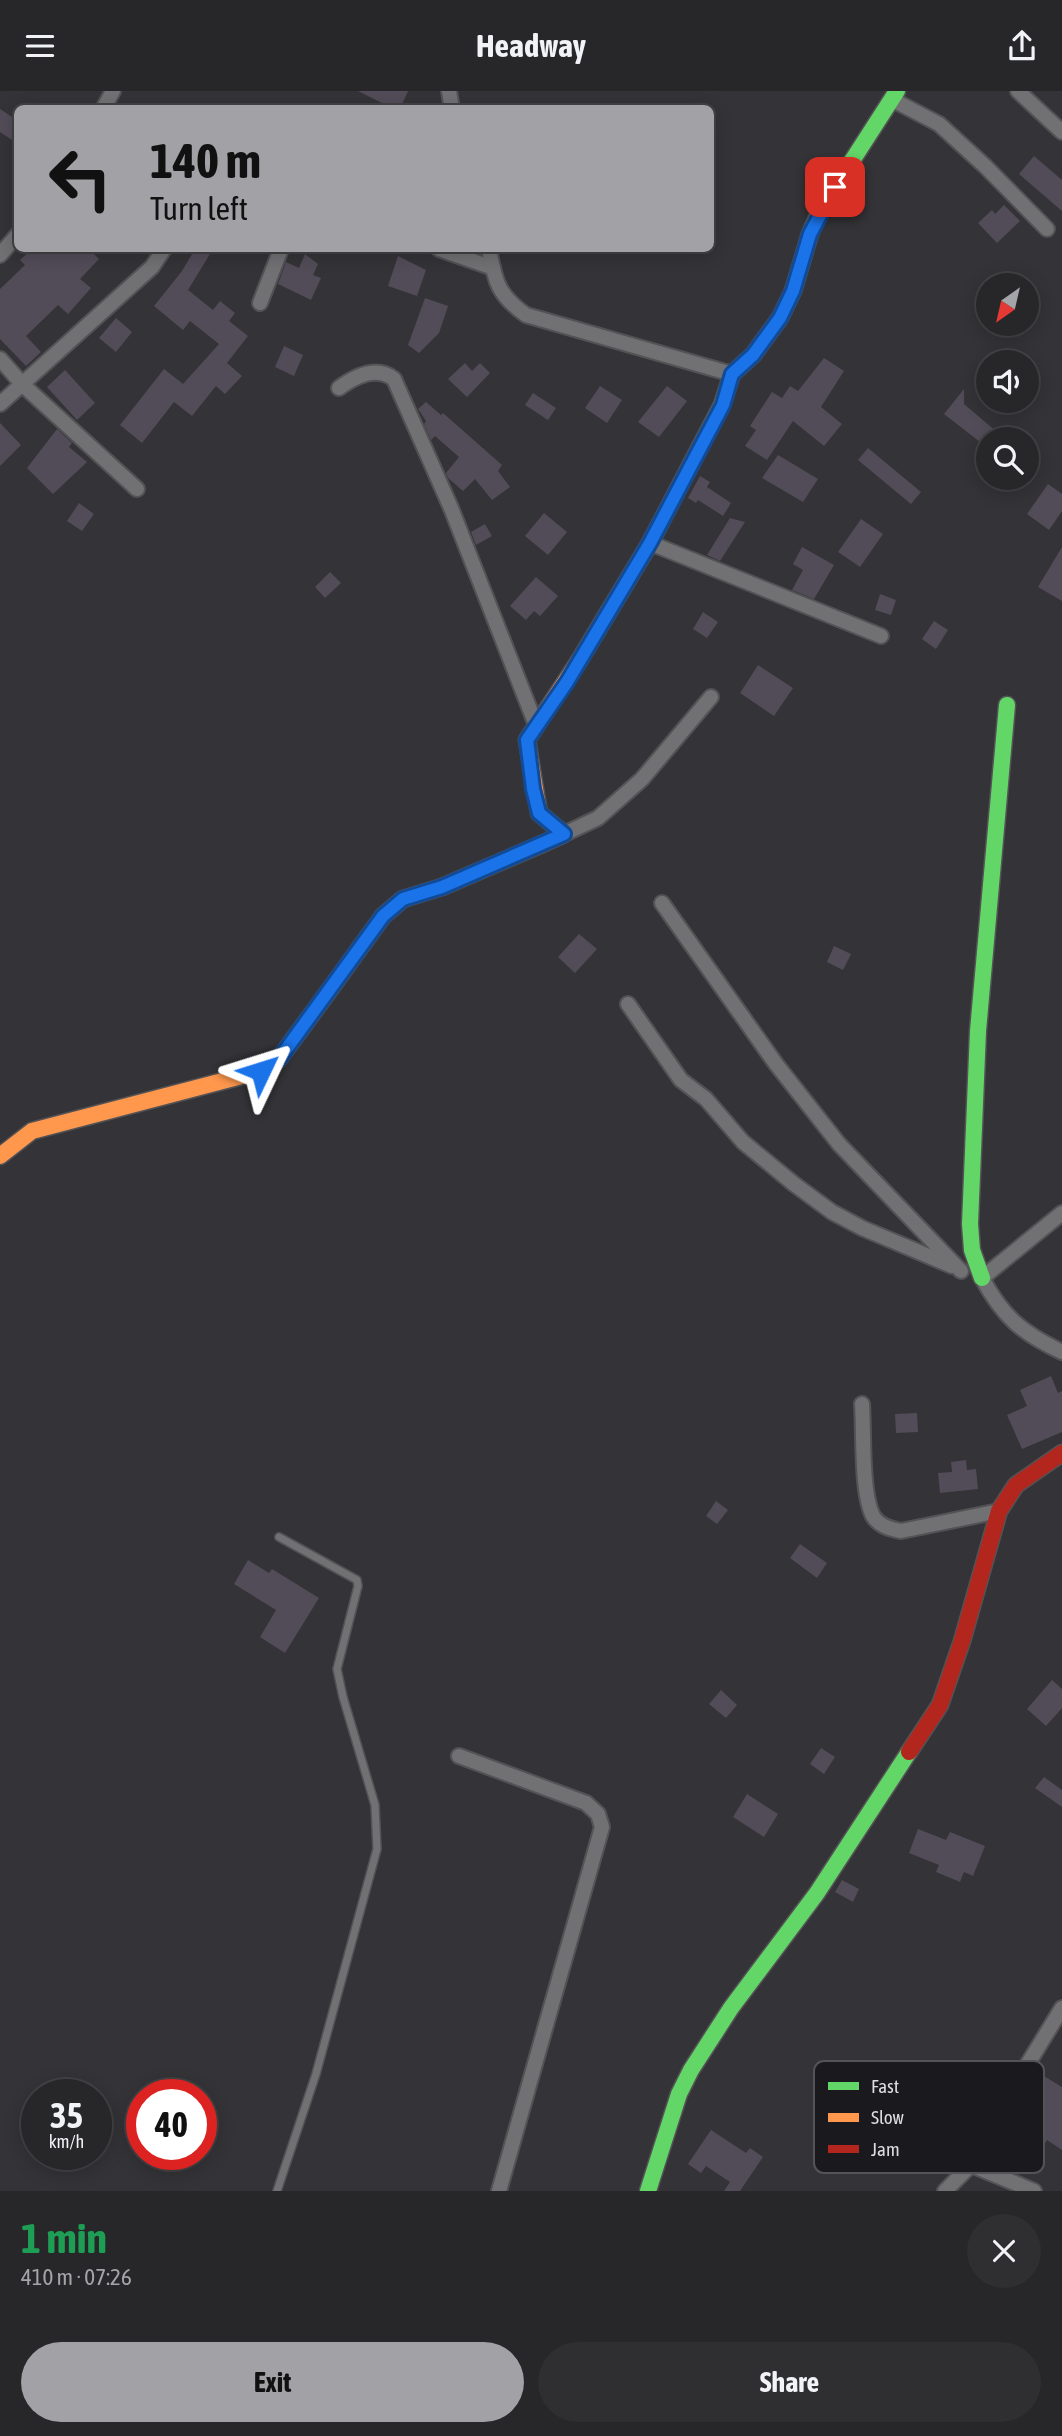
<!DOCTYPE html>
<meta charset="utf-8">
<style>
body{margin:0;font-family:"Asap Condensed",sans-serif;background:#2f2e31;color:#f1f3f6;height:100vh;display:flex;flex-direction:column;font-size:26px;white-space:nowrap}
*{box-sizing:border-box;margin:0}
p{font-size:23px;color:#a4a5a8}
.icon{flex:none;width:38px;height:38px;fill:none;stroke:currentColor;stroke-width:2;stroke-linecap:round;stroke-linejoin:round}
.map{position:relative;height:2100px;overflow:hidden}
.side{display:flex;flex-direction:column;background:#272629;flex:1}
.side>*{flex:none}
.top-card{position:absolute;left:14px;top:14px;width:700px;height:147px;border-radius:10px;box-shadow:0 4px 18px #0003,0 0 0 2px #434346;background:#a2a1a6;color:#111;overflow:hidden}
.needle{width:46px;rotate:214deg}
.buttons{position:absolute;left:976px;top:182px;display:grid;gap:14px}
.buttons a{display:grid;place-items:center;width:63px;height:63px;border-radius:50%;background:#272629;box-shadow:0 4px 18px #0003,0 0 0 2px #434346;font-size:35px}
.speed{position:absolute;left:21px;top:1988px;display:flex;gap:14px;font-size:35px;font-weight:700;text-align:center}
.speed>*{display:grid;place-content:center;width:91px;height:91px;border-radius:50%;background:#272629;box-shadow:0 4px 18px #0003,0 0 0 2px #434346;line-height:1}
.speed small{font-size:18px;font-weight:400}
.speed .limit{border:10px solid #d22;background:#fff;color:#111}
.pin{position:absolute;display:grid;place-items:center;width:60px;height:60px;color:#fff;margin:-30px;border-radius:14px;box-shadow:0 4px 10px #0006}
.me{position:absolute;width:77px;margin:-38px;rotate:49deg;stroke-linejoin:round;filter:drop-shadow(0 0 5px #0008)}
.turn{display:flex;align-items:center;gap:24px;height:147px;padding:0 21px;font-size:32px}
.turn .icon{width:91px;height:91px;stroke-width:2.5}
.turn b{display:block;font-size:49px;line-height:60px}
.round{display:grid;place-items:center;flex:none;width:74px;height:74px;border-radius:37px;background:#2f2e31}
.overview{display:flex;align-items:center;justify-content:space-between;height:119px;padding:0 21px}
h1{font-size:42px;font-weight:700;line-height:52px;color:#1e9e55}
.primary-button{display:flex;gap:14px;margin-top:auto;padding:14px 21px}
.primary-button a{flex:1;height:80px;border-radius:42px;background:#a2a1a6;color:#111;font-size:28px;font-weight:700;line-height:80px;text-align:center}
.primary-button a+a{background:#2f2e31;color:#f1f3f6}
header{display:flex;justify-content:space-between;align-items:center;height:91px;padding:0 21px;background:#272629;font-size:32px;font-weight:700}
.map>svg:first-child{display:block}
</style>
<header><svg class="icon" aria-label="menu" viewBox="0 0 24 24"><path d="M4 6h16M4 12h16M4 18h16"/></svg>Headway<svg class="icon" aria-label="share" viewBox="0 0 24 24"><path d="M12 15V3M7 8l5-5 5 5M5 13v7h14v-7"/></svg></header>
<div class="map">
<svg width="1062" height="2100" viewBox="0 0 1062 2100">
<rect width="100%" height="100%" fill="#343337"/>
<!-- building -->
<g fill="#524c58">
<path d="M358,0H408L400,18H394Z"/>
<path d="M0,18L18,30V53L0,41Z"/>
<path d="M1034,65L1062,89V120L1019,83Z"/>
<path d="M1004,114L1020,130L997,152L978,132L992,119L995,123Z"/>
<path d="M32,158H89L99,168L80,188L91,197L68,223L58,214L26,245L41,261L26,275L0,248V198L25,174L20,169Z"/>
<path d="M195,158H213L188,199L213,219L220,210L235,222L229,230L248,245L227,272L242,285L225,303L216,295L192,325L174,311L142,352L120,334L164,278L183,293L219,253L190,230L183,239L154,215L182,180Z"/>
<path d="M305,163L318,173L313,184L321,187L311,209L278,193L286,171L299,177Z"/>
<path d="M398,165L426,179L417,205L388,195Z"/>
<path d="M425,207L448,215L439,242L419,262L408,254Z"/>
<path d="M116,227L132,241L116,261L99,247Z"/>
<path d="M284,255L303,264L294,285L275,276Z"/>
<path d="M824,267L844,280L821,316L842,333L824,355L793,330L767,369L745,355L756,339L750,335L772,301L782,307L790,295L798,300Z"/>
<path d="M465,272L472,280L480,272L490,282L467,306L448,288Z"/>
<path d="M65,279L95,312L77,329L47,296Z"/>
<path d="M600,295L622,309L607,332L585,317Z"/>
<path d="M667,295L687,310L659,346L638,331Z"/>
<path d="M964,298V313L1005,348H989V358L944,323Z"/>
<path d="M533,302L556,317L548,329L525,314Z"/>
<path d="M426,311L441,324L443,322L502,374L498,380L510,396L492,409L475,388L463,400L448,387L446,382L459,366L435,345L431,349L424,333L426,330L418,318Z"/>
<path d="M0,332L21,354L0,375Z"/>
<path d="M57,338L72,352L69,356L87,371L53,403L27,377Z"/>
<path d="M868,357L921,401L911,413L858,369Z"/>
<path d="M778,364L818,388L803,411L762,387Z"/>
<path d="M700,385L710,391L707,396L731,412L723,425L698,409L696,412L688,407Z"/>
<path d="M1048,393L1062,403V420L1049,439L1027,423Z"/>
<path d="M79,412L94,423L82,440L67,430Z"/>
<path d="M544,422L567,441L548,464L525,445Z"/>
<path d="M730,427L745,431L720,470L707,464Z"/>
<path d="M861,428L883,443L860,476L838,461Z"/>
<path d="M485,433L492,445L476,454L471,441Z"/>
<path d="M802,456L834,474L814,508L792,499L803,479L793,473Z"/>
<path d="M1062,456V510L1038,496Z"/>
<path d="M330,481L341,492L325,507L315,496Z"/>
<path d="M536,486L558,505L540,525L534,520L526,529L510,515Z"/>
<path d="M880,503L896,509L891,524L875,519Z"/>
<path d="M703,521L718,531L707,547L693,538Z"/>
<path d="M934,530L948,539L936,558L922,548Z"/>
<path d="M758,574L793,597L774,625L740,602Z"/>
<path d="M579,843L597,858L575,882L558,866Z"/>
<path d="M834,855L851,863L843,879L827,871Z"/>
<path d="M1051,1285L1058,1302L1062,1300V1341L1022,1358L1007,1324L1027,1315L1020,1299Z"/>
<path d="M917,1322L918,1341L896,1342L895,1323Z"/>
<path d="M966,1369L967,1379L976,1378L978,1398L940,1402L938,1382L952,1381L951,1371Z"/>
<path d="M716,1410L728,1419L717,1433L706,1425Z"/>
<path d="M800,1453L827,1472L817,1487L790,1467Z"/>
<path d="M248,1469L269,1482L272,1478L319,1507L285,1562L260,1546L276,1519L234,1493Z"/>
<path d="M1052,1589L1062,1598V1617L1046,1635L1027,1618Z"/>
<path d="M721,1599L737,1614L726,1627L709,1613Z"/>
<path d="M821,1657L835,1666L824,1683L810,1673Z"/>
<path d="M1044,1686L1062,1699V1716L1035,1697Z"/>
<path d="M747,1703L778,1723L764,1746L733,1726Z"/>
<path d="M918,1738L946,1749L950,1741L985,1755L973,1785L964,1781L960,1791L936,1781L939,1774L909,1762Z"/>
<path d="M842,1789L859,1798L853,1811L835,1801Z"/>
<path d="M1039,1982L1062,1996V2059L1047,2049L1044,2054L1021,2038L1042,2006L1029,1998Z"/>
<path d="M711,2039L746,2062L750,2057L763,2066L740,2100H724L730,2091L706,2075L701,2082L688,2073Z"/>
</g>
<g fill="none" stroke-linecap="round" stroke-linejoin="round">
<!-- lane casing -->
<g stroke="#535255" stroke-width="10">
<path id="lane" d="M277,2100L316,1983L377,1758L375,1714L343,1606L337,1578L358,1495L357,1489L279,1446"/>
</g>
<!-- street casing -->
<g stroke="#535255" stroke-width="18">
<g id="street">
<path d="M449,0L452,18"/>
<path d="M1018,0L1062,41"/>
<path d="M893,9L939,33L986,76L1047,138"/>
<path d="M103,18L113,0"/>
<path d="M439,158L493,177"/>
<path d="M489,158C495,191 498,204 526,224L732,283"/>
<path d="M0,164L18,143"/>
<path d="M260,212L281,158"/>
<path d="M0,268L23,294L137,398"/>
<path d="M339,297C354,286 376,274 394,288L451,417L536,634"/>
<path d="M0,313L152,176L164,158"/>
<path d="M650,452L881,545"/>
<path d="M564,743L598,727L642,688L711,606"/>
<path d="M662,812L776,973L839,1053L961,1180"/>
<path d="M628,913L681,989L706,1008L743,1051L794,1093L832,1121L862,1137L952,1175"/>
<path d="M1062,1122L982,1187C1003,1226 1022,1242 1062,1261"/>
<path d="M862,1313C864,1341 861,1402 873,1425C879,1435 890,1438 901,1440L999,1420"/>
<path d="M459,1665L586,1712L598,1723L602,1736L499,2100"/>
<path d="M971,2074L1018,1989L1062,1917"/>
<path d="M945,2100L971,2074L1034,2100"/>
</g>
</g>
<!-- fast casing -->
<g stroke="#535255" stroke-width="19">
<g id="fast">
<path d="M579,570L650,452L722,314L732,283L753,264L780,227L793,200L810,143L821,118L897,0"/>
<path d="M982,1187L972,1159L970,1133L978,940L1007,614"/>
<path d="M648,2100L679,2003L691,1979L731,1917L817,1802L909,1661"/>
</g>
</g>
<!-- slow casing -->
<g stroke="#535255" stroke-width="19">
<g id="slow">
<path d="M542,753L564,743L539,722L527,649L579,570"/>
<path d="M0,1065L32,1040L261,980L279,968L323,908"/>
</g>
</g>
<!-- jam casing -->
<g stroke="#535255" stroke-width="19">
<g id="jam">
<path d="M323,908L383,825L403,808L442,796L542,753"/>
<path d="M909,1661L940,1614L962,1550L999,1420L1016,1394L1062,1362"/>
</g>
</g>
<!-- lane -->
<use href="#lane" stroke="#717073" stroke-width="7"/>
<!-- street -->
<use href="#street" stroke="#717073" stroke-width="14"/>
<!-- fast -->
<use href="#fast" stroke="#63d668" stroke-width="16"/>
<!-- slow -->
<use href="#slow" stroke="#ff974d" stroke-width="16"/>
<!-- jam -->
<use href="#jam" stroke="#b3261e" stroke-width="16"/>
</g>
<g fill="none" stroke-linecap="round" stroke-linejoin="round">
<!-- route casing -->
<g stroke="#114b97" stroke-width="18">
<path id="route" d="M261,980L279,968L383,825L403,808L442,796L564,743L539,722L533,698L527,649L567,591L650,452L723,314L732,283L753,264L780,227L793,200L810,143L835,96"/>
</g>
<!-- route -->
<use href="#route" stroke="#1a73e8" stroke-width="12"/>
</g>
<!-- legend -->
<rect x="814" y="1970" width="230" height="112" rx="10" fill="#1a191d" stroke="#545458" stroke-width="2"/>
<rect x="828" y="1991" width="31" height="8" fill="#63d668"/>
<rect x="828" y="2022" width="31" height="9" fill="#ff974d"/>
<rect x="828" y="2054" width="31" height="8" fill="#b3261e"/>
<g font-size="19" fill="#dddce2">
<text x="871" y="2002">Fast</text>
<text x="871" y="2033">Slow</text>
<text x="871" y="2065">Jam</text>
</g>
</svg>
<div class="buttons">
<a><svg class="needle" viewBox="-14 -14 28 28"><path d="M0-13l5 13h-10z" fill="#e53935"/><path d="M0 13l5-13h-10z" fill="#a4a5a8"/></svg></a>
<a><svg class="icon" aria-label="sound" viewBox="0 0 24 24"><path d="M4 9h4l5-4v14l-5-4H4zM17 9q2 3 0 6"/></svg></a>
<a><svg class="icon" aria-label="search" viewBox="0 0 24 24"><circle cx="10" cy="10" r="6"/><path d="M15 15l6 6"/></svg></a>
</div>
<div class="speed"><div>35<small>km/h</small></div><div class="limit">40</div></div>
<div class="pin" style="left:835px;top:96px;background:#d93025"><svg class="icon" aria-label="arrive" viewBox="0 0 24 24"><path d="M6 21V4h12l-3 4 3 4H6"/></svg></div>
<svg class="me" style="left:261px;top:980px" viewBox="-20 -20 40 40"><path d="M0-17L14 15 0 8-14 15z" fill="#1a73e8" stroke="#fff" stroke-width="4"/></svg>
<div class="top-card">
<div class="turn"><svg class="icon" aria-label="left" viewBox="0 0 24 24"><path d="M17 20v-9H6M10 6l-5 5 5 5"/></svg><div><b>140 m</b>Turn left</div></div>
</div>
</div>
<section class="side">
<div class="overview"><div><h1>1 min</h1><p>410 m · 07:26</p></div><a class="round"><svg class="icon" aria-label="close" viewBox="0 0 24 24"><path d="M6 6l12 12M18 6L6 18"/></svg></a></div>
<div class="primary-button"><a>Exit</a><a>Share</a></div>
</section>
